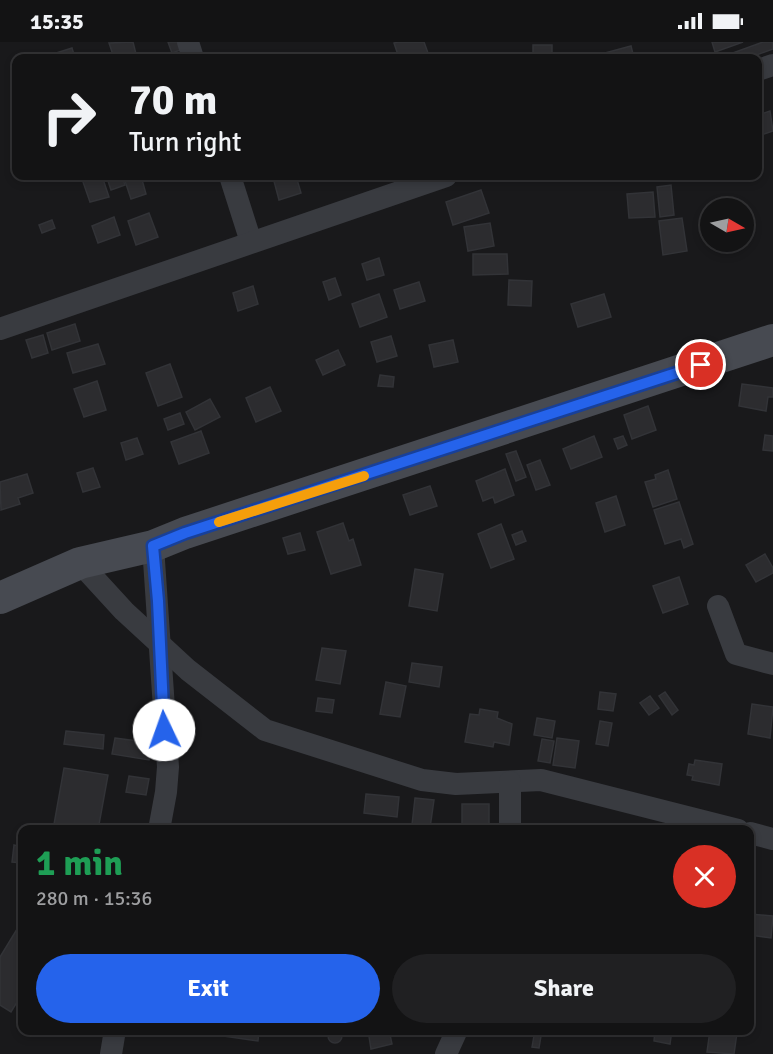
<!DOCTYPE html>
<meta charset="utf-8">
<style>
body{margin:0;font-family:Signika,sans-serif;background:#202022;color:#f1f3f6;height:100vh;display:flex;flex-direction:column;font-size:22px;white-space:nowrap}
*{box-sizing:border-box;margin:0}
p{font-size:20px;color:#9d9ea0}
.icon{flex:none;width:33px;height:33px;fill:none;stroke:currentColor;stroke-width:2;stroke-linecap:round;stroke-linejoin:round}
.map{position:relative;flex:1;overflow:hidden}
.details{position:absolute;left:18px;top:783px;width:736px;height:210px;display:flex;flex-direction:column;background:#131314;border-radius:12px;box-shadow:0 3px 9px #0003,0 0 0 2px #323234}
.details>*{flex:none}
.top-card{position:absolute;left:12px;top:12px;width:750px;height:126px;border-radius:12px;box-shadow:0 3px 9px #0003,0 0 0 2px #323234;background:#131314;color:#f1f3f6;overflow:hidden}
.needle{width:39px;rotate:99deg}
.buttons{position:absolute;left:700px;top:156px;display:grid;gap:12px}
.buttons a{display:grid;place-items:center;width:54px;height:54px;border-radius:50%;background:#131314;box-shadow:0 3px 9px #0003,0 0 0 2px #323234;font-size:30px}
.pin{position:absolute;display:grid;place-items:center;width:51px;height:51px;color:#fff;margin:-26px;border:3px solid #fff;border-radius:50%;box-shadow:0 2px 6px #0007}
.me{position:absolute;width:66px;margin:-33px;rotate:357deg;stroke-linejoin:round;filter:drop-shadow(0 0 4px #0008)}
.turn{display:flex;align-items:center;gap:21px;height:126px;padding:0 18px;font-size:27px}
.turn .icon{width:78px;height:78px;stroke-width:2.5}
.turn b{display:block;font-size:42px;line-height:51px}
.round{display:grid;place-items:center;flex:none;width:63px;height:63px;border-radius:32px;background:#202022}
.headline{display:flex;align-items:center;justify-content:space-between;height:102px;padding:0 18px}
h1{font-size:36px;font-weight:700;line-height:45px;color:#1e9e55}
.button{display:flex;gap:12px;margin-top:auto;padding:12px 18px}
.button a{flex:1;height:69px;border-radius:36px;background:#2563eb;color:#fff;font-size:24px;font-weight:700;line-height:69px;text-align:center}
.button a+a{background:#202022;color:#f1f3f6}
.status{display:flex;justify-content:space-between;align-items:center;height:42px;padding:0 30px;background:#131314;direction:ltr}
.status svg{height:16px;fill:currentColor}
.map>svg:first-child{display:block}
</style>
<div class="status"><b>15:35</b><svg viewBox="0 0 49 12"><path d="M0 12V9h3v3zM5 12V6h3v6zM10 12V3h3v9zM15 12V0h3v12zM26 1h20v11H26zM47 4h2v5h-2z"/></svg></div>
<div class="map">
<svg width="773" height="1012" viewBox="0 0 773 1012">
<rect width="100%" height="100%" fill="#19191b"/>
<!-- building -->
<g fill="#2c2c2f" stroke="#323337" stroke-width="1.5">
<path d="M133,0L137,16H114L109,1Z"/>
<path d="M168,0H181L183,7L172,11Z"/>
<path d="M398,0H424L428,11L413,16H399L394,1Z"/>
<path d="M712,0H743L715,10Z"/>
<path d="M763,0H773V7L748,16H719Z"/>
<rect x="533" y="3" width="19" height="13"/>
<path d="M631,4L634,16H602L601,12Z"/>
<path d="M72,6L75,16H52L50,13Z"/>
<path d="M770,69L773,89L758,94V73Z"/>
<path d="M81,134H102L109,155L90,160Z"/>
<path d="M141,134L146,152L131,157L125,139Z"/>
<path d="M296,134L301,151L279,158L274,139Z"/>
<path d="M122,135L125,143L111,148L108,139Z"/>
<path d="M671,143L674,173L660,175L657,145Z"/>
<path d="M481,148L489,171L453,183L446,160Z"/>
<path d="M653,150L655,175L629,176L627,152Z"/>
<path d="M149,171L158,195L136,203L128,179Z"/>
<path d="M114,175L120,193L98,201L92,184Z"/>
<path d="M682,176L687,209L663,213L659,179Z"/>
<path d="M52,178L55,186L42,191L39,183Z"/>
<path d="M490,181L494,204L468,209L464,185Z"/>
<path d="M473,212H507L508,232L473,233Z"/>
<path d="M379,216L384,233L367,238L362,222Z"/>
<path d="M335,236L341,253L329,258L323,240Z"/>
<path d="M509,238L532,239L531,264L508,263Z"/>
<path d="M419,240L425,259L400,267L394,248Z"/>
<path d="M253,244L258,262L238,269L233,251Z"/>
<path d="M379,252L387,275L360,285L352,262Z"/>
<path d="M604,252L611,275L578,285L571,262Z"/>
<path d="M75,282L80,299L52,308L47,291Z"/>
<path d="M43,293L48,311L32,316L26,298Z"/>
<path d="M391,294L397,314L377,320L371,300Z"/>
<path d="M453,298L458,320L434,325L429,303Z"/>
<path d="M98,302L105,322L73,331L67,311Z"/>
<path d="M338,308L345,323L323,333L316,318Z"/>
<path d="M170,322L182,355L158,364L146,331Z"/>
<path d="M380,333L394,335L393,345L378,344Z"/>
<path d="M97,339L106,368L84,375L74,347Z"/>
<path d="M742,342L773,346V355H768L766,369L739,364Z"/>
<path d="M270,345L281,369L256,380L246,356Z"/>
<path d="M210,357L220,375L195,388L186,370Z"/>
<path d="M648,364L656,388L632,397L624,373Z"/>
<path d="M180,371L184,382L168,388L164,377Z"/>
<path d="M201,389L209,411L179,422L171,400Z"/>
<path d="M765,393L773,394V409L763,408Z"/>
<path d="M594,394L602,415L571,427L563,407Z"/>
<path d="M623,394L627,403L618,407L614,397Z"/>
<path d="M137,396L143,412L126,418L121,401Z"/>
<path d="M516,409L526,435L516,439L506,412Z"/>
<path d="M540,418L550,443L536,448L527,423Z"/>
<path d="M93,426L100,445L83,450L77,431Z"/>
<path d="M505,427L514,453L495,461L493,455L483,459L476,439Z"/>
<path d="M668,428L677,457L653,465L645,440L656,437L655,433Z"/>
<path d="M27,432L33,451L18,456L20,462L1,468L0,440Z"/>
<path d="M430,444L437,464L410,473L403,453Z"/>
<path d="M616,454L625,483L605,490L596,461Z"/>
<path d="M679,460L693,502L684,506L681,497L665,502L654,468Z"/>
<path d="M343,481L349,499L353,497L361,523L331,532L317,490Z"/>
<path d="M501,482L514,517L491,526L478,492Z"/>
<path d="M522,489L526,499L516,503L512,493Z"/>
<path d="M300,491L305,508L288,512L283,496Z"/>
<path d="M765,512L773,526V531L756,540L746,523Z"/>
<path d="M415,527L443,532L437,569L409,564Z"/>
<path d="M679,535L688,562L663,571L653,544Z"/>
<path d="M322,606L346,609L340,642L316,638Z"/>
<path d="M412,621L442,625L439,645L409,640Z"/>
<path d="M386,640L406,644L400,675L380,672Z"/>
<path d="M600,650L616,652L613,669L598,667Z"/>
<path d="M665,650L678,668L672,673L659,654Z"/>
<path d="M650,654L659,666L649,673L640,661Z"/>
<path d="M318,656L334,658L332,671L316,669Z"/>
<path d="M752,662L773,665L770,696L748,692Z"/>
<path d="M480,667L498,670L497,676L512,682L509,703L494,700L493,705L465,700L470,672L479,673Z"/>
<path d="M537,676L555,679L552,696L534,693Z"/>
<path d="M600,679L612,681L608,704L596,702Z"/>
<path d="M66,689L104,693L103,707L64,702Z"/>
<path d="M115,696L152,701L149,718L112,712Z"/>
<path d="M557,696L579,699L575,726L553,723Z"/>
<path d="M542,697L554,699L550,721L538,719Z"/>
<path d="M695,718L722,722L719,743L692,738L693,734L687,733L689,722L694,723Z"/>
<path d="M64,726L108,733L98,788H53Z"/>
<path d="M129,734L149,737L146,753L126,750Z"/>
<path d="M366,752L399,755L397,775L364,771Z"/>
<path d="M415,756L434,758L430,786L412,783Z"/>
<rect x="462" y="762" width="27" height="26"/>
<path d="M14,803L22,805V821L12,820Z"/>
<path d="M750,872L773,874L771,896L750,893Z"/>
<path d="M22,879V952L11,970L0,963V915Z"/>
<circle cx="335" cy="994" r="7"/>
<path d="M225,988H259L258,999L224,994Z"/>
<path d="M368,988H389L392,1002L371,1007Z"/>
<path d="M535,988H542L539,1006L532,1005Z"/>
<path d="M655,988H672L670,1002L654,999Z"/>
<path d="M710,988L737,991L734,1012L707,1010Z"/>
</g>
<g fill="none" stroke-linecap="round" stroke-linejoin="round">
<!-- street -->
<g stroke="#393b40" stroke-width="22">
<path d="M188,0L193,16"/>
<path d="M758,28L773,23"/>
<path d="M230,134L251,200"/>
<path d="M0,287L446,134"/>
<path d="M153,504L168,725L166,750L159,788"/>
<path d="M80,521L124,569L188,628L265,688L422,738L456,742L541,738L738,788"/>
<path d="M718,564L736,612L773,622"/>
<path d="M510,740V788"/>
<path d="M750,791L773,797"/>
<path d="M111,1012L115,988"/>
<path d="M446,1012L457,988"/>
</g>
<!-- secondary -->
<path stroke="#474a51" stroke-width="32" d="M0,556L80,521L153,504L185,491L773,298"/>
</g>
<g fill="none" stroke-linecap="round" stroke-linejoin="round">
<!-- route casing -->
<g stroke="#184099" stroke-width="15">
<path id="route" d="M164,688L158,559L153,504L185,491L701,323"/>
</g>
<!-- route -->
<use href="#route" stroke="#2563eb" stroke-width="10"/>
<!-- slow -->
<path stroke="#f59e0b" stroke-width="10" d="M219,480L364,434"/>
</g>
</svg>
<div class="buttons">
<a><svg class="needle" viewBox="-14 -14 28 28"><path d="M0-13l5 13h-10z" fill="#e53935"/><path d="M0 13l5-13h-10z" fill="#9d9ea0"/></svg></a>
</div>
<div class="pin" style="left:701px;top:323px;background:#d93025"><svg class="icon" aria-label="arrive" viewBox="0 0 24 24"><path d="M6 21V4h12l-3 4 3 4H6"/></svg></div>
<svg class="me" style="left:164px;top:688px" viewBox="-20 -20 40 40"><circle r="19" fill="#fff"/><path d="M0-13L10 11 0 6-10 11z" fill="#2563eb"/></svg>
<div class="top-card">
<div class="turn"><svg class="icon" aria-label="right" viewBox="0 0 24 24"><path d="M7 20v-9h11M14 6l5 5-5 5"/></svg><div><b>70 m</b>Turn right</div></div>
</div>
<section class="details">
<div class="headline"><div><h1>1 min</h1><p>280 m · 15:36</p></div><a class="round" style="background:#d93025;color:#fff"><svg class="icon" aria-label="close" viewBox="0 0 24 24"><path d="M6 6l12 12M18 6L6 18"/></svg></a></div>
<div class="button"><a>Exit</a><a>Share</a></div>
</section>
</div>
